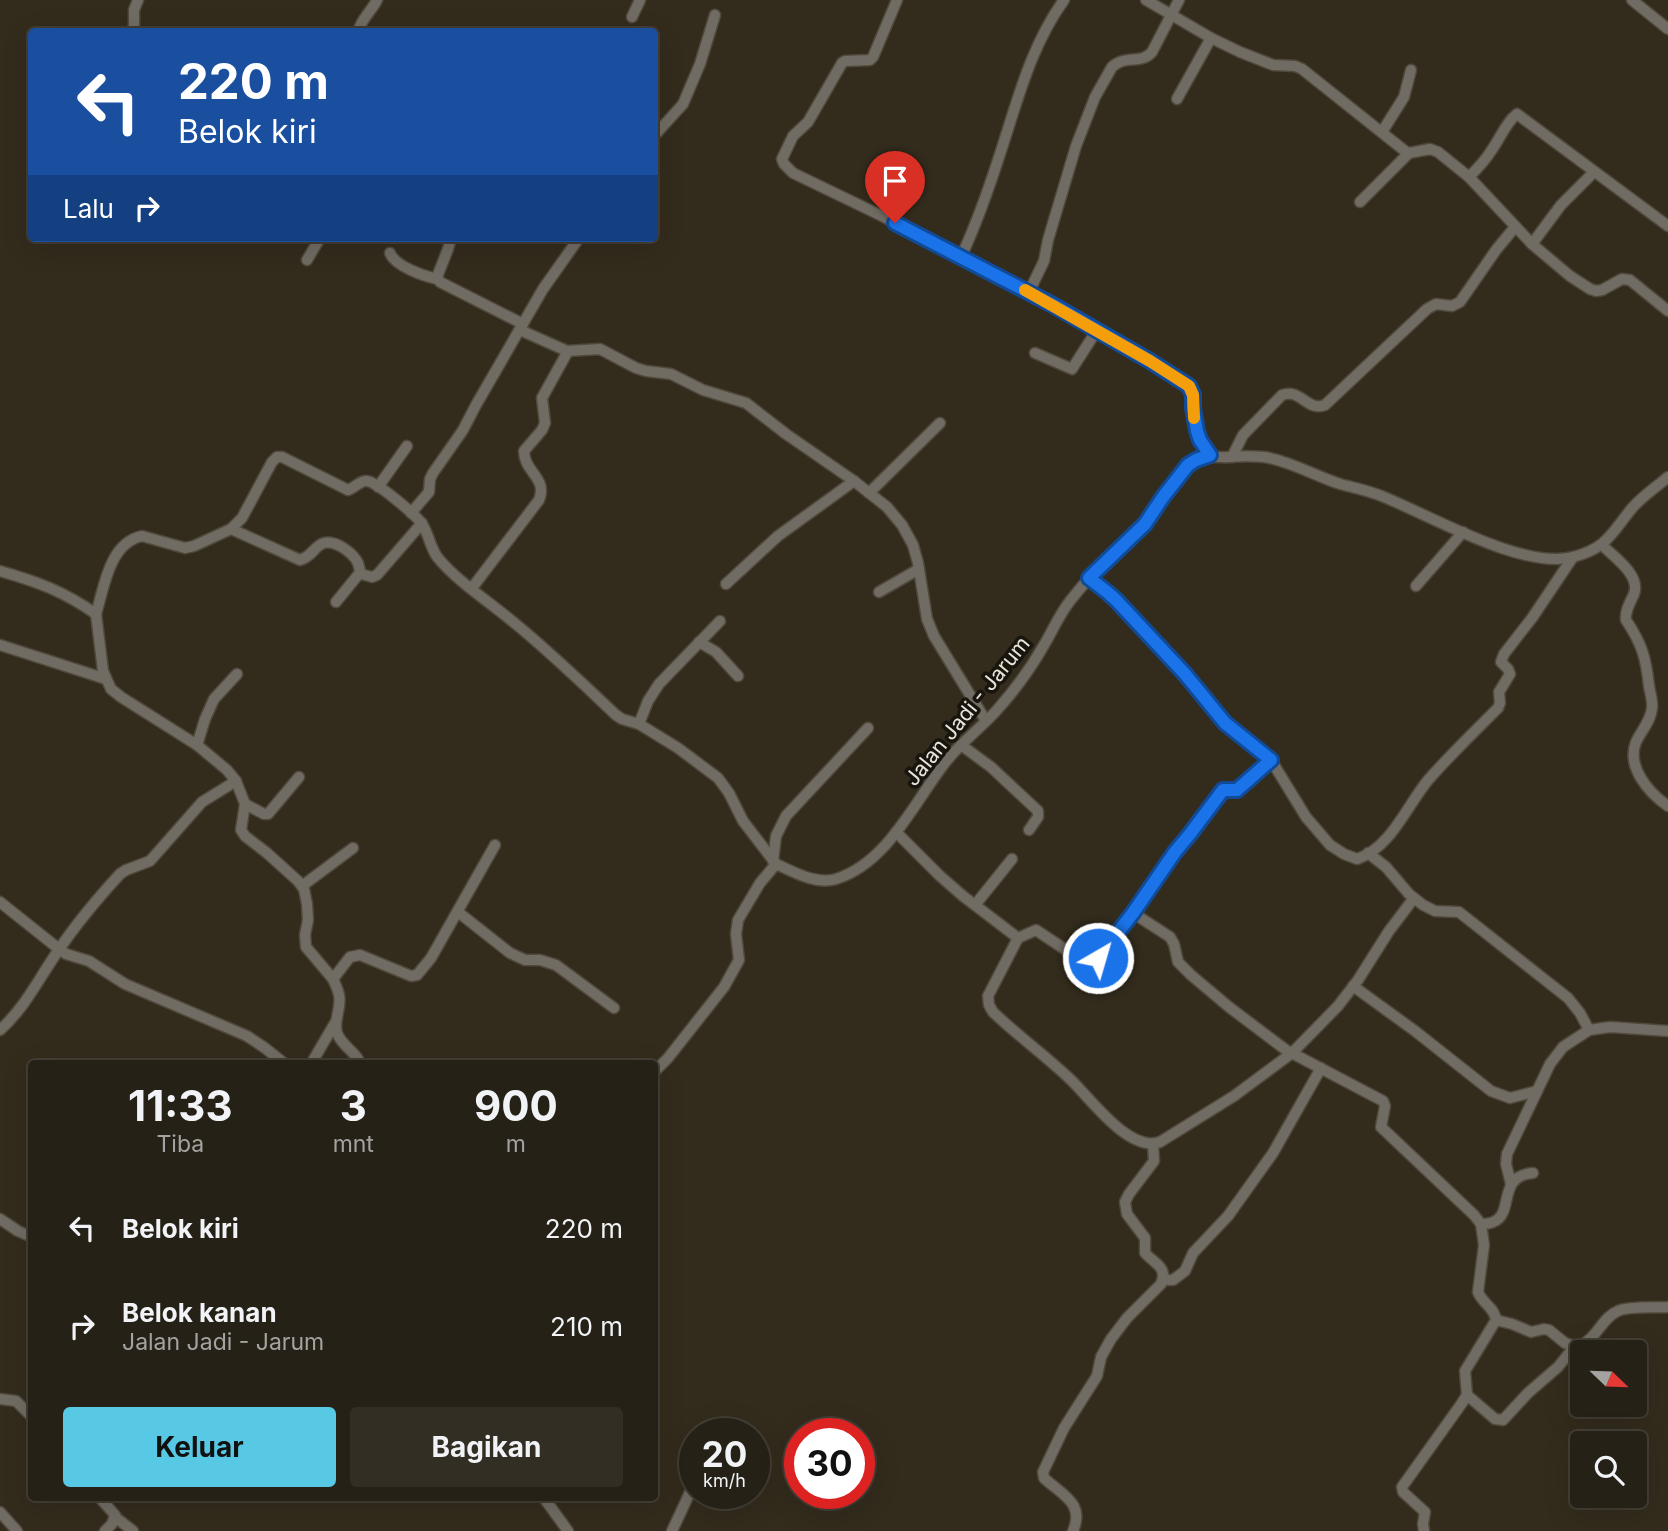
<!DOCTYPE html>
<html lang="id">
<style>
body{margin:0;font-family:Inter,sans-serif;background:#322e23;color:#f1f3f6;height:100vh;display:flex;flex-direction:column;font-size:26px;white-space:nowrap}
*{box-sizing:border-box;margin:0}
p{font-size:23px;color:#a4a3a1}
.icon{flex:none;width:38px;height:38px;fill:none;stroke:currentColor;stroke-width:2;stroke-linecap:round;stroke-linejoin:round}
.map{position:relative;flex:1;overflow:hidden}
.details{position:absolute;left:28px;top:1060px;width:630px;height:441px;display:flex;flex-direction:column;background:#262116;border-radius:7px;box-shadow:0 7px 28px #0002,0 0 0 2px #423e35}
.details>*{flex:none}
.guide{position:absolute;left:28px;top:28px;width:630px;height:214px;border-radius:7px;box-shadow:0 7px 28px #0002,0 0 0 2px #423e35;background:#1a4fa0;color:#fff;overflow:hidden}
.needle{width:46px;rotate:113deg}
.controls{position:absolute;left:1570px;top:1340px;display:grid;gap:14px}
.controls a{display:grid;place-items:center;width:77px;height:77px;border-radius:7px;background:#262116;box-shadow:0 7px 28px #0002,0 0 0 2px #423e35;font-size:35px}
.speed{position:absolute;left:679px;top:1418px;display:flex;gap:14px;font-size:35px;font-weight:700;text-align:center}
.speed>*{display:grid;place-content:center;width:91px;height:91px;border-radius:50%;background:#262116;box-shadow:0 7px 28px #0002,0 0 0 2px #423e35;line-height:1}
.speed small{font-size:18px;font-weight:400}
.speed .limit{border:10px solid #d22;background:#fff;color:#111}
.pin{position:absolute;display:grid;place-items:center;width:60px;height:60px;color:#fff;margin:-72px -30px;border-radius:50% 50% 50% 0;rotate:-45deg;box-shadow:0 0 7px #0007}
.pin .icon{rotate:45deg}
.me{position:absolute;width:77px;margin:-38px;rotate:38deg;stroke-linejoin:round;filter:drop-shadow(0 0 5px #0008)}
.turn{display:flex;align-items:center;gap:24px;height:147px;padding:0 35px;font-size:32px}
.turn .icon{width:91px;height:91px;stroke-width:2.5}
.turn b{display:block;font-size:49px;line-height:60px}
.then{display:flex;align-items:center;height:66px;padding:0 35px;background:#0003;gap:14px;font-size:26px}
.eta{display:flex;justify-content:space-evenly;align-items:center;height:119px;text-align:center}
.eta b{font-size:42px;font-weight:700;line-height:49px}
.action{display:flex;gap:14px;margin-top:auto;padding:14px 35px}
.action a{flex:1;height:80px;border-radius:7px;background:#58c9e4;color:#111;font-size:28px;font-weight:700;line-height:80px;text-align:center}
.action a+a{background:#322e23;color:#f1f3f6}
ul{padding:0;list-style:none}
li{display:flex;align-items:center;gap:21px;height:98px;padding:0 35px}
li div{flex:1}
li b{display:block;font-size:26px}
li em{font-style:normal}
.map>svg:first-child{display:block}
</style>
<div class="map">
<svg width="1668" height="1531" viewBox="0 0 1668 1531">
<rect width="100%" height="100%" fill="#332c1d"/>
<g fill="none" stroke-linecap="round" stroke-linejoin="round">
<!-- minor casing -->
<g stroke="#50493b" stroke-width="13">
<g id="minor">
<path d="M897,0L873,57L870,60L845,61L842,63L808,122L793,136L782,159L784,164L793,173L882,216L1053,305L1150,361L1189,386C1196,395 1192,408 1194,419C1197,434 1202,444 1210,455"/>
<path d="M1146,0L1211,38L1240,52L1273,65L1295,66L1302,69L1405,151L1409,153L1430,149L1438,152L1469,177L1532,244L1570,276L1590,289L1596,291L1602,290L1622,279L1630,280L1668,311"/>
<path d="M1632,0L1668,29"/>
<path d="M632,17L640,0"/>
<path d="M134,32V10L138,0"/>
<path d="M358,32C361,19 371,12 377,0"/>
<path d="M1177,99L1211,38"/>
<path d="M1382,132L1404,97L1411,70"/>
<path d="M654,136L683,104L700,64L715,15"/>
<path d="M1469,177C1477,169 1485,161 1491,151C1500,139 1506,122 1517,114L1668,226"/>
<path d="M1360,202L1409,153"/>
<path d="M451,238L448,249L437,277L440,282L523,324"/>
<path d="M1532,244L1561,205L1594,172"/>
<path d="M390,253C395,266 423,276 437,279"/>
<path d="M961,257C976,225 988,191 999,157C1017,103 1030,47 1064,0"/>
<path d="M307,260L320,238"/>
<path d="M1029,292L1044,261L1048,240L1076,146L1095,97L1112,67C1126,54 1141,65 1152,52L1179,0"/>
<path d="M520,330L567,351L600,349L636,368L646,371L671,374L703,390L746,403L786,434L854,481L887,507L902,525L913,545L918,563L927,619L934,636L986,721"/>
<path d="M1035,353L1072,369L1097,330"/>
<path d="M1232,457L1243,435L1282,395C1301,388 1307,412 1325,405L1427,309L1436,304L1452,306L1460,302L1496,250L1515,227"/>
<path d="M378,487L407,446"/>
<path d="M869,493L940,423"/>
<path d="M411,513L429,492L430,479L433,473L463,430L476,405L543,289L579,238"/>
<path d="M231,529L300,560C313,556 314,546 324,543C336,540 353,553 358,563C359,566 360,572 361,574"/>
<path d="M1602,545C1614,557 1641,575 1634,594C1630,603 1625,610 1626,620C1642,644 1646,658 1649,686C1650,693 1653,701 1652,708C1651,721 1641,731 1636,742C1626,767 1649,793 1668,806"/>
<path d="M0,571C38,582 63,591 96,614C104,588 109,543 142,536L185,548L194,546L231,529L242,518L272,462L277,457H282L348,490C354,488 361,480 367,481C377,482 416,515 422,524C429,534 430,548 438,558C457,581 488,601 512,621C548,650 582,683 616,715L622,719L639,724L678,748L718,778L729,793L743,821L776,864"/>
<path d="M1089,578L1107,592L1116,600L1185,674L1225,723L1271,760L1306,817L1330,845L1344,854L1357,859C1391,848 1407,805 1429,779C1451,754 1475,731 1498,708L1500,703L1499,692L1510,674L1508,669L1501,662L1504,654L1532,618L1573,557"/>
<path d="M726,584L778,536L854,481"/>
<path d="M1416,586L1463,532"/>
<path d="M472,588L539,500C548,478 524,472 524,451L542,430L545,423L542,398L568,351"/>
<path d="M879,592L919,569"/>
<path d="M336,602L358,575L361,574L372,577L377,575L422,523"/>
<path d="M96,614L103,671L111,689L121,697L197,745L227,770L236,781L245,804L241,830L245,836L267,853L298,881L304,889L307,904L308,920L305,935L306,947L333,979L350,957L360,955L411,976L417,975L431,958L495,845"/>
<path d="M699,642L716,652L738,676"/>
<path d="M0,645L106,679"/>
<path d="M639,724L648,701L659,684L720,621"/>
<path d="M197,745L205,719L214,699L237,674"/>
<path d="M961,745L991,767L1038,811V817L1029,830"/>
<path d="M245,804L264,814H268L299,777"/>
<path d="M896,832L940,876L963,896L1018,938L988,996L989,1005L993,1012C1018,1036 1046,1056 1071,1080C1090,1098 1129,1153 1160,1142L1234,1096L1292,1053L1338,1006L1358,980L1389,931L1414,898"/>
<path d="M1368,853L1386,867L1409,894L1423,905L1435,911L1459,912L1568,998L1580,1013L1589,1030"/>
<path d="M773,861L776,836L786,816L868,728"/>
<path d="M302,886L353,848"/>
<path d="M0,902L59,949L66,954L89,961L125,984L247,1036L265,1048L285,1064"/>
<path d="M975,905L1012,859"/>
<path d="M458,912L510,953L525,960H540L556,965L614,1008"/>
<path d="M1133,913L1170,937L1174,944L1178,962L1191,975L1229,1007L1286,1050L1383,1101L1385,1106L1381,1127L1474,1215L1481,1224L1484,1245L1478,1292C1482,1303 1495,1308 1496,1320L1465,1371L1467,1395L1462,1403L1402,1487L1403,1492L1425,1512L1423,1524L1424,1531"/>
<path d="M1018,938L1036,930L1084,962L1089,964L1094,963L1133,913L1175,852L1190,834L1223,790H1237L1271,760"/>
<path d="M333,979C335,984 338,989 339,995C342,1008 333,1020 337,1033C341,1044 352,1050 358,1059L357,1064"/>
<path d="M1353,986L1415,1031L1491,1091L1510,1098L1537,1091"/>
<path d="M0,1030C25,1008 39,978 58,951C76,924 98,898 120,874L126,870L150,861L202,802L236,781"/>
<path d="M311,1064L335,1023"/>
<path d="M654,1072L668,1058L724,987L739,960L736,934L738,920L760,883L776,864C794,872 816,885 836,879C887,863 914,803 944,764C959,744 980,729 997,710C1014,691 1031,668 1044,645C1053,630 1059,615 1070,601C1081,587 1092,574 1105,562C1118,549 1134,537 1146,523C1162,504 1171,479 1191,463C1203,454 1216,458 1229,457C1241,456 1252,456 1264,457C1290,461 1315,476 1340,484C1355,488 1370,491 1384,497C1431,516 1523,570 1573,557C1608,548 1612,532 1633,507C1643,496 1656,487 1668,477"/>
<path d="M1511,1184L1506,1164L1507,1154L1550,1064L1563,1047L1589,1030L1610,1027L1668,1031"/>
<path d="M0,1219L18,1231L32,1237"/>
<path d="M1481,1224C1485,1224 1489,1224 1493,1222C1515,1214 1496,1176 1533,1173"/>
<path d="M1163,1278L1169,1280H1173L1185,1271L1193,1253L1228,1216L1273,1153L1321,1068"/>
<path d="M1496,1320L1512,1324L1531,1332L1544,1329L1549,1330L1565,1343L1577,1347C1597,1340 1602,1317 1618,1311C1629,1306 1655,1308 1668,1307"/>
<path d="M1467,1395L1495,1419L1503,1420L1528,1393L1558,1367L1574,1347"/>
<path d="M0,1399L16,1401L32,1417"/>
<path d="M100,1498L115,1515L112,1524L105,1531"/>
<path d="M544,1498L568,1531"/>
<path d="M0,1512L17,1531"/>
<path d="M115,1517L133,1531"/>
<path d="M672,1531L692,1488"/>
<path d="M1073,1531C1085,1503 1062,1495 1044,1478L1043,1472L1064,1428L1097,1376L1101,1357L1111,1339L1127,1318L1161,1284C1168,1267 1155,1264 1145,1253V1238L1127,1214L1125,1202L1129,1194L1154,1161L1153,1145"/>
</g>
</g>
<!-- minor -->
<use href="#minor" stroke="#706c64" stroke-width="10"/>
</g>
<g fill="none" stroke-linecap="round" stroke-linejoin="round">
<!-- route casing -->
<g stroke="#114b97" stroke-width="18">
<path id="route" d="M895,223L1053,305L1150,361L1189,386L1193,395V408L1197,431L1200,440L1210,455L1196,460L1188,465L1163,497L1145,524L1089,578L1107,592L1116,600L1185,674L1225,723L1271,760L1237,790H1223L1190,834L1175,852L1133,913L1098,958"/>
</g>
<!-- route -->
<use href="#route" stroke="#1a73e8" stroke-width="12"/>
<!-- slow -->
<path stroke="#f59e0b" stroke-width="12" d="M1025,290L1150,361L1189,386L1193,395L1194,418"/>
</g>
<g text-anchor="middle" dominant-baseline="central" stroke-width="7" stroke-linejoin="round" paint-order="stroke">
<!-- street labels -->
<g font-size="21" fill="#e9e4da" stroke="#18150e">
<text transform="translate(967 711) rotate(-51)">Jalan Jadi - Jarum</text>
</g>
</g>
</svg>
<div class="controls">
<a><svg class="needle" viewBox="-14 -14 28 28"><path d="M0-13l5 13h-10z" fill="#e53935"/><path d="M0 13l5-13h-10z" fill="#a4a3a1"/></svg></a>
<a><svg class="icon" aria-label="search" viewBox="0 0 24 24"><circle cx="10" cy="10" r="6"/><path d="M15 15l6 6"/></svg></a>
</div>
<div class="speed"><div>20<small>km/h</small></div><div class="limit">30</div></div>
<div class="pin" style="left:895px;top:223px;background:#d93025"><svg class="icon" aria-label="arrive" viewBox="0 0 24 24"><path d="M6 21V4h12l-3 4 3 4H6"/></svg></div>
<svg class="me" style="left:1098px;top:958px" viewBox="-20 -20 40 40"><circle r="17" fill="#1a73e8" stroke="#fff" stroke-width="3"/><path d="M0-11L8 9 0 5-8 9z" fill="#fff"/></svg>
<div class="guide">
<div class="turn"><svg class="icon" aria-label="left" viewBox="0 0 24 24"><path d="M17 20v-9H6M10 6l-5 5 5 5"/></svg><div><b>220 m</b>Belok kiri</div></div>
<div class="then">Lalu<svg class="icon" aria-label="right" viewBox="0 0 24 24"><path d="M7 20v-9h11M14 6l5 5-5 5"/></svg></div>
</div>
<section class="details">
<div class="eta">
<div><b>11:33</b><p>Tiba</p></div>
<div><b>3</b><p>mnt</p></div>
<div><b>900</b><p>m</p></div>
</div>
<ul>
<li><svg class="icon" aria-label="left" viewBox="0 0 24 24"><path d="M17 20v-9H6M10 6l-5 5 5 5"/></svg><div><b>Belok kiri</b></div><em>220 m</em></li>
<li><svg class="icon" aria-label="right" viewBox="0 0 24 24"><path d="M7 20v-9h11M14 6l5 5-5 5"/></svg><div><b>Belok kanan</b><p>Jalan Jadi - Jarum</p></div><em>210 m</em></li>
</ul>
<div class="action"><a>Keluar</a><a>Bagikan</a></div>
</section>
</div>
